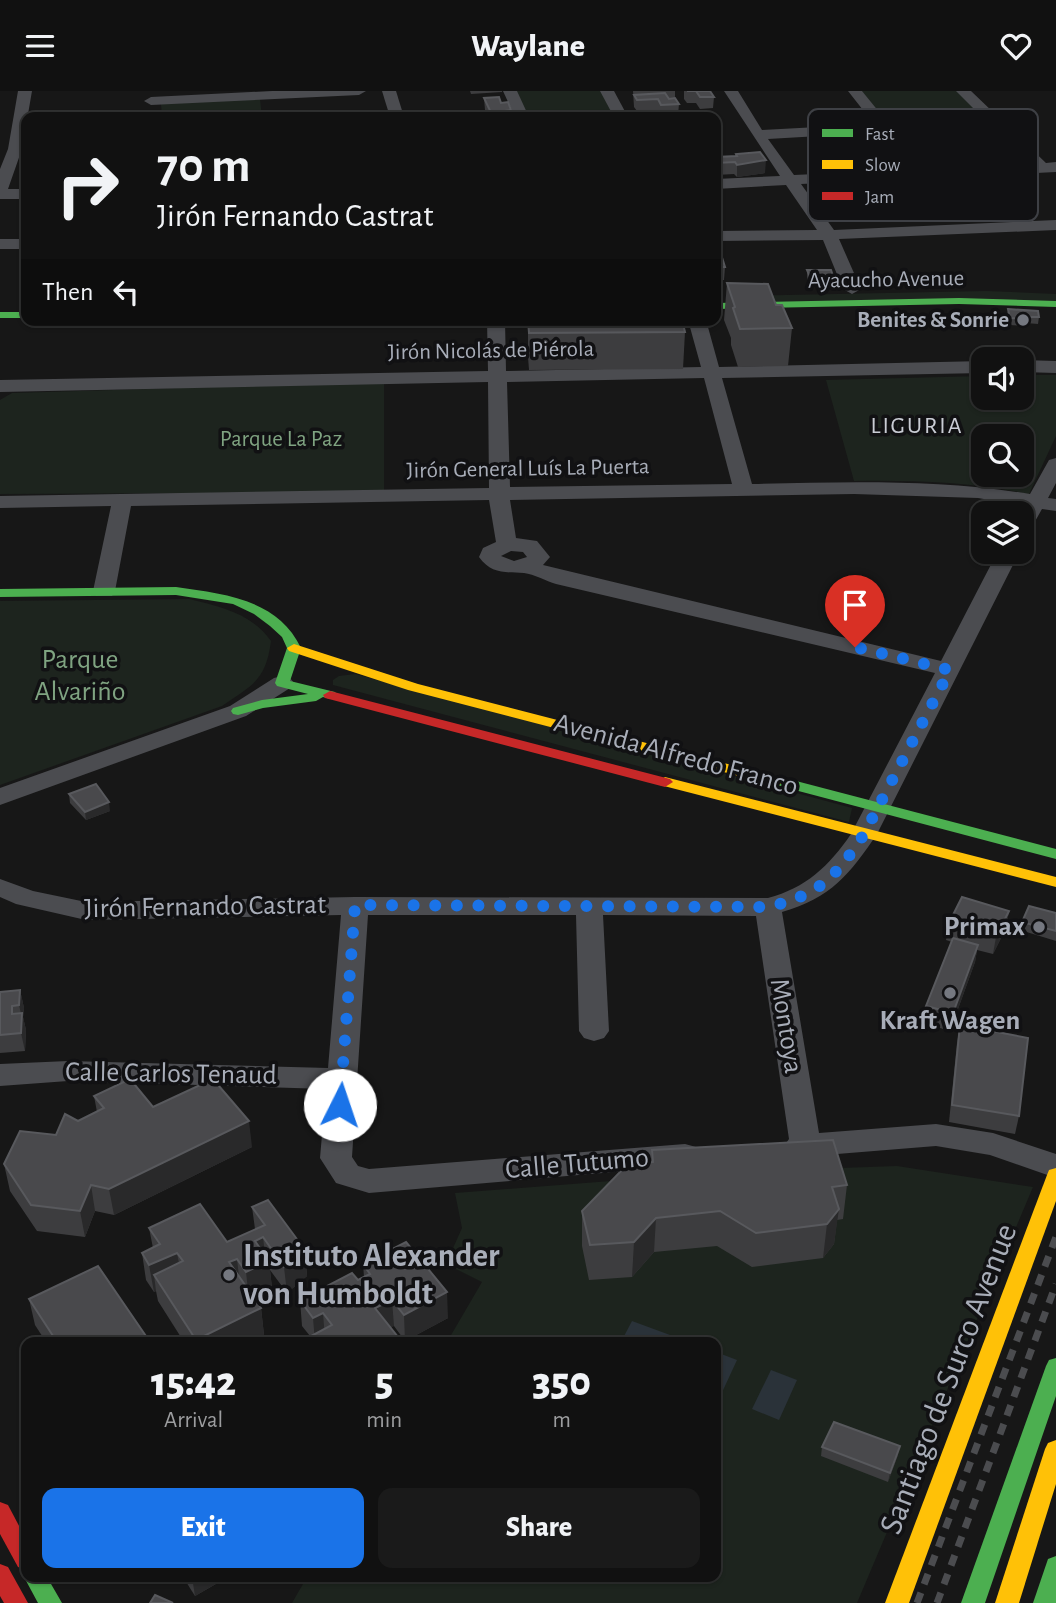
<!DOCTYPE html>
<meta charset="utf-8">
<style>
body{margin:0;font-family:"Alegreya Sans",sans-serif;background:#1a1a1a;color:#f1f3f6;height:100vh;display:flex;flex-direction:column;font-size:26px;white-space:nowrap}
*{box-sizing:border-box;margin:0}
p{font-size:23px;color:#9c9d9f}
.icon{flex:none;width:38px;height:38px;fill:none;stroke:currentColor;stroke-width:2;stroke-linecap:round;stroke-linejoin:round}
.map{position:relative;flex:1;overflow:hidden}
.side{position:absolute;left:21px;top:1246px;width:700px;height:245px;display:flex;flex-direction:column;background:#111;border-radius:14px;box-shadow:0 2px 5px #0004,0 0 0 2px #303131}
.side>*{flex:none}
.guide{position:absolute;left:21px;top:21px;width:700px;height:214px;border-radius:14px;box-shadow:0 2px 5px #0004,0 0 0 2px #303131;background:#111;color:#f1f3f6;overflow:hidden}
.tools{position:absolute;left:971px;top:256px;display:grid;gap:14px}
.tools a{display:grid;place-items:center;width:63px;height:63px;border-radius:14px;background:#111;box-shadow:0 2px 5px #0004,0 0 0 2px #303131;font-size:35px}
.pin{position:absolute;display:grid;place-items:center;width:60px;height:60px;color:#fff;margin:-72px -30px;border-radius:50% 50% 50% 0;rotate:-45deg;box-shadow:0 0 7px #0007}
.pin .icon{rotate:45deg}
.me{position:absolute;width:77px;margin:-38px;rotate:4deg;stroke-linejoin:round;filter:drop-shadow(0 0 5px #0008)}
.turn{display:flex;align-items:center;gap:24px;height:147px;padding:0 21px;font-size:32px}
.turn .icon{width:91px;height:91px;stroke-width:2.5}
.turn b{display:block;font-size:49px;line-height:60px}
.then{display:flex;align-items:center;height:66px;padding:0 21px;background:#0003;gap:14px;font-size:26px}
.eta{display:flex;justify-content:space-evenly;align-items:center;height:119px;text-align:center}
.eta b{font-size:42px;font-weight:800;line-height:49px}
.cta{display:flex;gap:14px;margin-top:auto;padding:14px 21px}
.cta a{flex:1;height:80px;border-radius:14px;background:#1a73e8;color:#fff;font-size:28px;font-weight:800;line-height:80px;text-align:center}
.cta a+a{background:#1a1a1a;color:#f1f3f6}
header{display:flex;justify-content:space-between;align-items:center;height:91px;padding:0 21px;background:#111;font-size:32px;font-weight:800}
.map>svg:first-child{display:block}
</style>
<header><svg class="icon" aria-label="menu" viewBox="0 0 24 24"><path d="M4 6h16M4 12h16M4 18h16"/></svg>Waylane<svg class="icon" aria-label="heart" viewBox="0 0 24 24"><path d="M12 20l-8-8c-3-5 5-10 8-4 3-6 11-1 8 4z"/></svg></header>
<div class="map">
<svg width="1056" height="1512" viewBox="0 0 1056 1512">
<rect width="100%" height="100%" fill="#171717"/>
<!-- green -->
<g fill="#1d241e" fill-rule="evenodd">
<path d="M510,0H607L621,26H522Z"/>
<path d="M862,0H958L987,30L888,36Z"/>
<path d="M260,8L262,26H162L161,13Z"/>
<path d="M986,200L1056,203V210L749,211L742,205Z"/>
<path d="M1022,284H1056V345L1029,403C970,391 914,389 854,390L826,289L983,285L984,306H1022ZM984,345H1022V383H984Z"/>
<path d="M384,291V401L0,403V309L12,302Z"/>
<path d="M189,508C221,516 251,522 271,550C266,589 253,594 222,615L0,694V510Z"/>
<path d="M355,583L852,717L849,731L333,594V589L339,585Z"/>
<path d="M897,1075L1033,1096L857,1512H292L307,1486H716V1251H447L482,1191L446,1173L462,1137L455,1102L727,1081Z"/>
</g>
<!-- water -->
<g fill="#2a3239">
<path d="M632,1230L689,1251H621Z"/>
<path d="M716,1261L737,1269L718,1310L716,1309Z"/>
<path d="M771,1279L797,1289L779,1329L752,1318Z"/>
</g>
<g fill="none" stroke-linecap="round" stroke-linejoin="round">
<!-- street -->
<g fill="#4b4c50" fill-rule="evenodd">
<path d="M18,0H32L22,58L8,98H26V108H0V78L8,58Z"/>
<path d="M272,0H366L359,4L151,14L144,10L151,6Z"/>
<path d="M382,0H396L404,26H390Z"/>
<path d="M503,0H517L529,26H515Z"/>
<path d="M600,0H614L628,26H614Z"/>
<path d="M724,0H738L762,39L874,33L848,0H862L888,32L983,27L956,0H971L1046,72L1056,71V81L801,93L834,139L1056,129V139L839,148L861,198L852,203L843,198L823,149L716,150V140L817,139L786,94L716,98V88L780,85ZM991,35L1029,73L794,84L768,48Z"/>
<rect x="0" y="148" width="26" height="10"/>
<path d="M487,229H505L506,280L701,276L688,229H706L719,276L984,270V282L722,287L752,393C845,391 938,388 1030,403L1049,369L1056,367V392L1048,407L1056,408V420L1042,418L1029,441L1022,443V422H1020L1023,415L978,407L854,403L510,409L516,447L537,450L550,466L543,474L941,570L998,460H1020L877,743C850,783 831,807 782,821L819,1042L936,1033L993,1042L1056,1063V1087L990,1064L936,1055L800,1066L789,1063L784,1055L789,1048L756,825L603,824L609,940L604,947L594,950L584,947L579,940L576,824H368L352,1066L358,1075L369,1078L685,1053L696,1056L701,1064L696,1072L685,1075L369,1102L336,1092L320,1067L326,998L68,990L0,995V973L68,970L328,977L341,824L86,829L16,813L0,806V788L33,800L86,811L355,806L768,807C806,797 829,775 851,743L935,582L556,493C546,490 534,483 524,482C505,481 491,483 479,466L483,457L496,451L489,409L131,415L115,500L112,505H96L93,500L111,415L0,417V405L489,397L488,291L0,301V289L488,280ZM704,287L732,393L510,396L507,291ZM511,460L523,461L527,466L514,470L501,465Z"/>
<path d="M1022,269L1056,270V282L1022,281Z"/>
<path d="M282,585L290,587L294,592L290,597L246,625L0,714V697L230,615L274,587Z"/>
</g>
<!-- fast -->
<g fill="#4caf50" fill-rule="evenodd">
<path d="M959,207L1056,210V216L959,213L716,218V212Z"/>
<rect x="0" y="221" width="26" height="6"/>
<path d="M176,496C224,503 278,508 301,557L290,590L335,601L337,604L330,608L323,606L316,610L263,617L238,624L233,623L231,620L233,617L262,609L308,603L277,595L275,592L287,557L282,546L270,535L254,523L233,513L176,504L0,506V498Z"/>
<path d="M777,685L1056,758V768L772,693L769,690Z"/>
<path d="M1056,1267V1305L985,1512H961L1046,1275L1049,1269Z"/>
<path d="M1056,1465V1512H1033L1048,1468Z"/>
<path d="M26,1480V1486H47L62,1512H38L24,1486Z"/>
</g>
<!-- slow -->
<g fill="#ffc107" fill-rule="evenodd">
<path d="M294,553L418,593L782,687L785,690L777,695L408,599L289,560L287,557Z"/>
<path d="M665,686L1056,786V796L660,694L657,691Z"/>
<path d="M1056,1077V1110L909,1512H885L1047,1084L1049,1079Z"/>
<path d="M1056,1349V1393L1019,1512H995L1045,1358L1048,1352Z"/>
</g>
<!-- jam -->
<g fill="#c62828" fill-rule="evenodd">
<path d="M330,600L670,688L673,691L665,696L325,607L323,604Z"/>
<path d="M0,1411L8,1414L26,1448V1479L18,1476L0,1443Z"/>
<path d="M0,1473L8,1476L28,1512H4L0,1505Z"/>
</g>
<!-- rail -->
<g stroke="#4b4c4f" stroke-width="7" stroke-dasharray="11 9" stroke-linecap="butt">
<path d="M917,1512L1056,1146"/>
<path d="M937,1512L1056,1193"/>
</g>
</g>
<!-- wall -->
<g fill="#3d3d3f">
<path d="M470,0H502V1L471,3Z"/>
<path d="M633,0H675V7L679,13L678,24L661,25L657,19L637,20L634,16Z"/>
<path d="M684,0H710L714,6L713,17L700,18L696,12H687L684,8Z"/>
<path d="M484,7L501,12L511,19V25L515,26H488L485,19Z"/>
<path d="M736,63L765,82L737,86L734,83L716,84V66L735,65Z"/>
<path d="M716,160L725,176L724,189H716Z"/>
<path d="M807,179L833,185V191L828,193H809L807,186Z"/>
<path d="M727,192L776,214L792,237L788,275L738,276L731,254V247L724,229Z"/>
<path d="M1008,218L1039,226L1038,233L1026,232V235L1009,234L1007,225Z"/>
<path d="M528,229L685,241L683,278L529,279L528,266Z"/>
<path d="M69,703L110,720L86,729L70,712Z"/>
<path d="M1009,820L1006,837L993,863L977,859L975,871L950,940L923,932L926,915L952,851L946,849L949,832Z"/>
<path d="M1056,822V850L1020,839L1022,831Z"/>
<path d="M20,899L24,917L23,926L26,939L25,960L0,962V901Z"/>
<path d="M960,934L1019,1025L1015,1043L949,1031L957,952Z"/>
<path d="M94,1005L153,1016L252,1056L114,1124L95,1120L85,1146L37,1140L10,1100L4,1073L56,1044L78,1030L97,1021Z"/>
<path d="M652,1059L847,1094L843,1128L837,1129L834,1153L823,1167L752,1176L717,1155L654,1161L632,1186L589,1189L582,1155V1120L651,1072Z"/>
<path d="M252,1116L305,1159L307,1185L287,1202L270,1179L272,1197L253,1206L261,1217L264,1244L248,1251H184L158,1210L156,1200L154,1201L146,1189L142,1162L153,1157L149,1137L227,1151L255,1138Z"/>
<path d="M363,1173L448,1227L405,1250L394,1235L310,1245L302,1235L300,1209L364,1186Z"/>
<path d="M29,1208L150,1251H46L35,1234Z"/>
<path d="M822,1356L898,1364L888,1391L821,1365Z"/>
<path d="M183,1486H228L195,1505Z"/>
</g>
<!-- shaded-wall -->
<g fill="#29292a">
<path d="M766,69L765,82L737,86V74Z"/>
<path d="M833,185V191L828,193L829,186Z"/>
<path d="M109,711L110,720L86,729L85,721Z"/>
<path d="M1009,820L1006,837L993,863L996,846Z"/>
<path d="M978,854L975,871L950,940L953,922Z"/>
<path d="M20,899L24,917L23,926L26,939L25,960L21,942L22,927L19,914Z"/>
<path d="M249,1030L252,1056L114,1124L109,1098Z"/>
<path d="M91,1094L95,1120L85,1146L80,1120Z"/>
<path d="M839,1118L834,1153L823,1167L827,1133Z"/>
<path d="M656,1127L654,1161L632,1186L634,1151Z"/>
<path d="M263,1146L266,1172L269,1170L272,1197L249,1208L246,1181L255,1150Z"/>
<path d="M305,1159L307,1185L287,1202L284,1176Z"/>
<path d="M177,1162L182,1188L154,1184L156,1200L154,1201L149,1174Z"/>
<path d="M237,1168L240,1194L229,1171Z"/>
<path d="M447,1201L448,1227L405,1250L404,1224Z"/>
<path d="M392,1209L394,1235L377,1244L375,1217Z"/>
<path d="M261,1217L264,1244L248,1251H196V1249Z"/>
<path d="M323,1222L325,1248L315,1251L313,1227Z"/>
<path d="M900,1355L898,1364L888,1391L890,1382Z"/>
<path d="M192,1486H228L195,1505Z"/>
</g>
<!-- building -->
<g fill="#49494c" stroke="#58595d" stroke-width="2">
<path d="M687,0H710L714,6H700L696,0Z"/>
<path d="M665,2L669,8L675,7L679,13L661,14L658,8L637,9L634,4Z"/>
<path d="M499,6L501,12L508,11L511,19L504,20L506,25L514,24L515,26H493L484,7Z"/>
<path d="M760,61L766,69L737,74L735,71L716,72V66L737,65L736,63Z"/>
<path d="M716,160H720L725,176H716Z"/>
<path d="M807,179H831L833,185L829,186H810Z"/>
<path d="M727,192L768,193L776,214H782L792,237L740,238L733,217L735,216Z"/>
<path d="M1008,218L1038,220L1039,226H1026L1027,228L1010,227Z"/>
<path d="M528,229H682L685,241L529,242Z"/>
<path d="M96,693L109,711L85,721L69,703Z"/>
<path d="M962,806L1009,820L996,846L949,832Z"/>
<path d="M1029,815L1056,822V840L1022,831Z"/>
<path d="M953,847L978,854L953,922L926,915Z"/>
<path d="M20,899L19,914L12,915V923L22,922L21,942L0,944V901Z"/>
<path d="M960,934L1028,947L1019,1025L952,1014Z"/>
<path d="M130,988L153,1016L213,988L249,1030L109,1098L91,1094L80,1120L31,1114L4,1073L20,1040L56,1044L65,1023L78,1030L104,1017L94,1005Z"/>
<path d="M833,1049L847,1094L832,1096L839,1118L827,1133L756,1142L720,1120L656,1127L634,1151L590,1154L582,1120L625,1076L653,1071L652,1059Z"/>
<path d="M268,1109L305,1159L284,1176L263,1146L255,1150L269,1170L246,1181L237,1168L229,1171L261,1217L196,1249L154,1184L183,1170L177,1162L149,1174L142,1162L160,1153L149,1137L200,1113L227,1151L265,1134L252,1116Z"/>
<path d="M406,1151L447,1201L404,1224L392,1209L375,1217L402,1251H300L332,1234L323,1222L313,1227L300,1209L352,1182L358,1189L370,1183L363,1173Z"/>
<path d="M98,1175L150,1251H57L29,1208Z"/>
<path d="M834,1331L900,1355L890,1382L822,1356Z"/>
<path d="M155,1504L173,1512H150Z"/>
</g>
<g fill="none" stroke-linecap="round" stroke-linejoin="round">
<!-- route -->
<path stroke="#1a73e8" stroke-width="12" stroke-dasharray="0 21.6" d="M340,1014L355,814L768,816C819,804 836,786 864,743L950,579L855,556"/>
</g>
<!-- markers -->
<g fill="#757880" stroke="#111113" stroke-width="2.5">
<circle cx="1023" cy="229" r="7"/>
<circle cx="1039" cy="836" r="7"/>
<circle cx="950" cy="902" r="7"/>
<circle cx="229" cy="1184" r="7"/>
</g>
<g text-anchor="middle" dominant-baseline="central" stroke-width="7" stroke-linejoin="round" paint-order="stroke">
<!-- far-street labels -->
<g font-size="23" fill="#a8adb8" stroke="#111113">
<text transform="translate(886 189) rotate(-1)">Ayacucho Avenue</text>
<text transform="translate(491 260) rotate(-1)">Jirón Nicolás de Piérola</text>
<text transform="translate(528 378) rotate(-1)">Jirón General Luís La Puerta</text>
</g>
<!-- far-poi labels -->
<g font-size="23" font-weight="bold" fill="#a8adb8" stroke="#111113" text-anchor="end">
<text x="1009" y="229">Benites &amp; Sonrie</text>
</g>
<!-- far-park labels -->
<g font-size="23" fill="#7fa381" stroke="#111113">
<text x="281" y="348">Parque La Paz</text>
</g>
<!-- far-neighbourhood labels -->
<g font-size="24" letter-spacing="2" fill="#c9ccd4" stroke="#111113">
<text x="917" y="335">LIGURIA</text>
</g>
<!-- park labels -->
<g font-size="28" fill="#7fa381" stroke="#111113">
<text x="80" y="569">Parque<tspan x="80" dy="32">Alvariño</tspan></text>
</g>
<!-- street labels -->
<g font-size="28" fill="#a8adb8" stroke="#111113">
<text transform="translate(676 664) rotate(15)">Avenida Alfredo Franco</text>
<text transform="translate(205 816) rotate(-1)">Jirón Fernando Castrat</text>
<text transform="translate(786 935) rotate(81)">Montoya</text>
<text transform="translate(171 983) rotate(1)">Calle Carlos Tenaud</text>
<text transform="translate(577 1073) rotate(-5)">Calle Tutumo</text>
</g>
<!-- poi labels -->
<g font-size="28" font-weight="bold" fill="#a8adb8" stroke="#111113" text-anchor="end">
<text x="1025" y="836">Primax</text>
<text x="950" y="930" text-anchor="middle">Kraft Wagen</text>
</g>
<!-- near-poi labels -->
<g font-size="33" font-weight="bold" fill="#a8adb8" stroke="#111113" text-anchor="start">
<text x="243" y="1165">Instituto Alexander<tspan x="243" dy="38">von Humboldt</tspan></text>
</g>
<!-- near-street labels -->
<g font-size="33" fill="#a8adb8" stroke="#111113">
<text transform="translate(949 1288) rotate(-69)">Santiago de Surco Avenue</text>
</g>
</g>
<!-- legend -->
<rect x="808" y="18" width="230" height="112" rx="10" fill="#111113" stroke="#3e4045" stroke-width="2"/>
<rect x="822" y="38" width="31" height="8" fill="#4caf50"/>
<rect x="822" y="69" width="31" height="9" fill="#ffc107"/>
<rect x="822" y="101" width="31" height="8" fill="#c62828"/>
<g font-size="19" fill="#a8adb8">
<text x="865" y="49">Fast</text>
<text x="865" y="80">Slow</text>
<text x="865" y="112">Jam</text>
</g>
</svg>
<div class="tools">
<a><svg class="icon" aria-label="sound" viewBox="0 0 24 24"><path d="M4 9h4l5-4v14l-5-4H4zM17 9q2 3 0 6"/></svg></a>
<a><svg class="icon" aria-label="search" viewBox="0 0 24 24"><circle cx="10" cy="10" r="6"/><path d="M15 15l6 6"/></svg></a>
<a><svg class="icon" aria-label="layers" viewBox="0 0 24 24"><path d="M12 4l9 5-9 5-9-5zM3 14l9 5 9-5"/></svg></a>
</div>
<div class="pin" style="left:855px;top:556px;background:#d93025"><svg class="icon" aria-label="arrive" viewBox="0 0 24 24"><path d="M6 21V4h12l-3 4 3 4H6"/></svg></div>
<svg class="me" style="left:340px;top:1014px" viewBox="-20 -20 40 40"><circle r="19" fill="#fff"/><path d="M0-13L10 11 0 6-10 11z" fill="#1a73e8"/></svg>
<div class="guide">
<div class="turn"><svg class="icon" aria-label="right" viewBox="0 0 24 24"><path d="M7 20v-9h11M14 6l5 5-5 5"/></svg><div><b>70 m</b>Jirón Fernando Castrat</div></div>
<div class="then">Then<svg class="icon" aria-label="left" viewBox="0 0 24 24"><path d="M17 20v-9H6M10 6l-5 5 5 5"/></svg></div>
</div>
<section class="side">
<div class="eta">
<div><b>15:42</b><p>Arrival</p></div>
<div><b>5</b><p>min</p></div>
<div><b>350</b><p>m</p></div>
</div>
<div class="cta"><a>Exit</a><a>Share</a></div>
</section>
</div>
